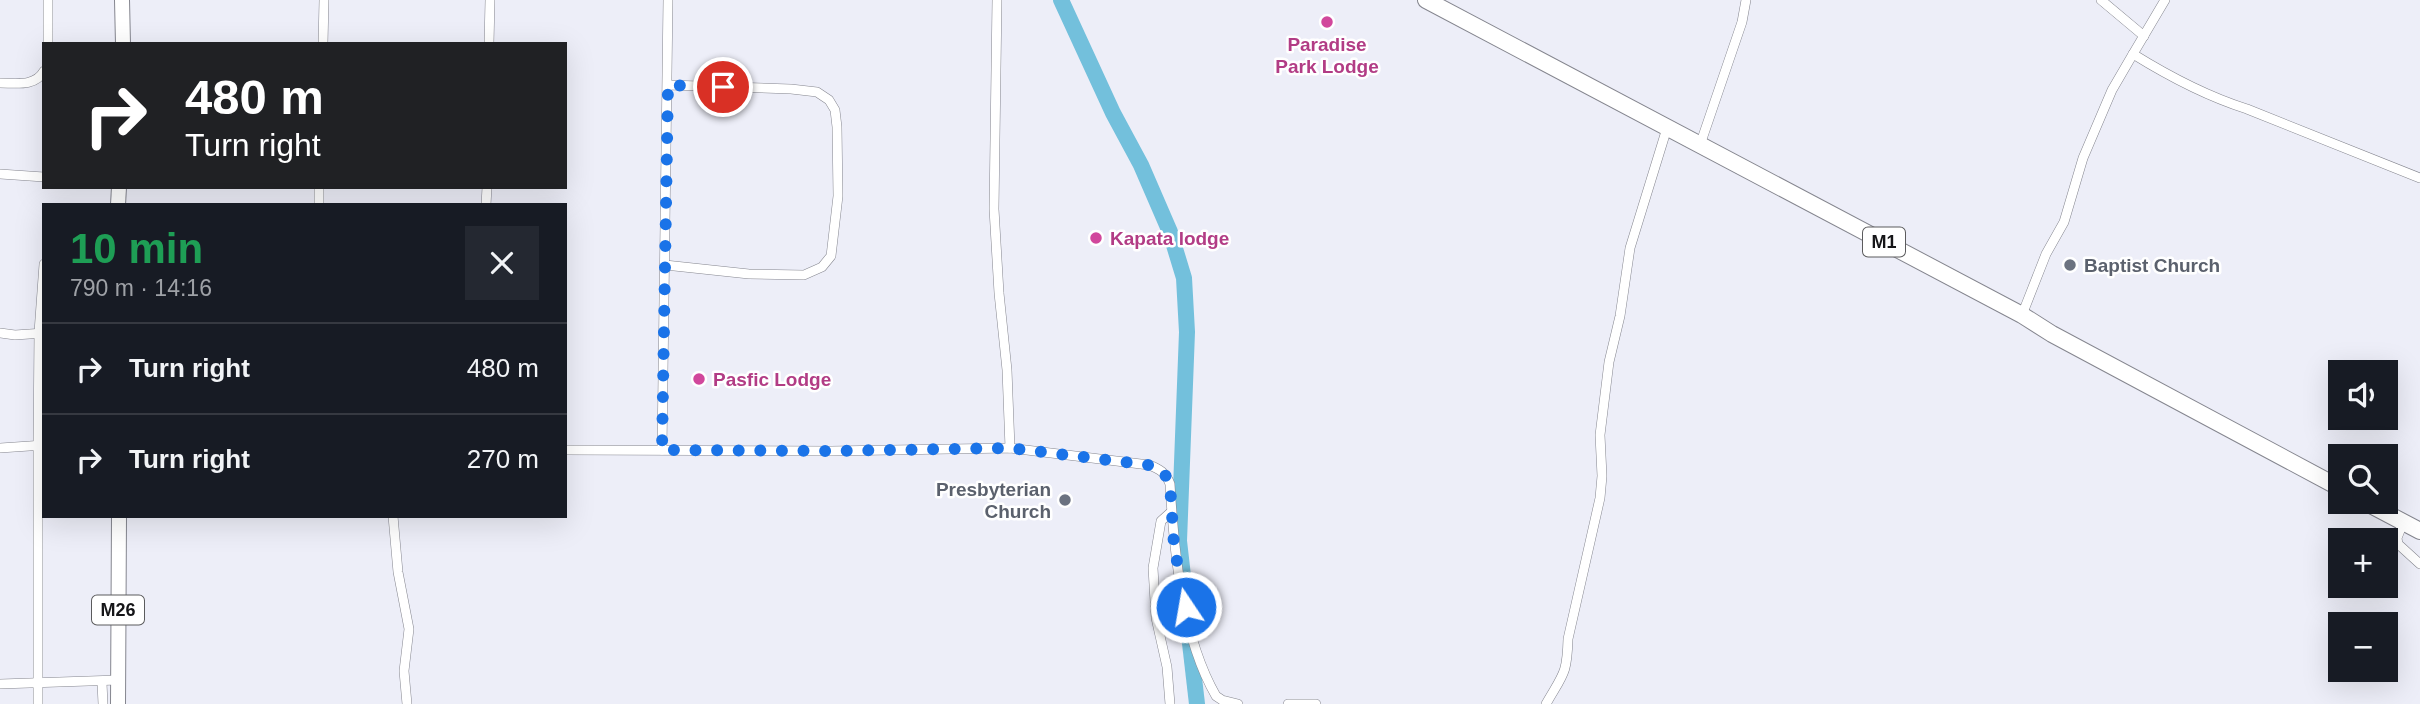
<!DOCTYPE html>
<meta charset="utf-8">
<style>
body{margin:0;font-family:Arial,sans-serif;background:#242831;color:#f1f3f6;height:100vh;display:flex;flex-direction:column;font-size:26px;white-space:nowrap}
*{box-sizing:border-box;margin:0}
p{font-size:23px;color:#9ea1a6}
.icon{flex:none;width:38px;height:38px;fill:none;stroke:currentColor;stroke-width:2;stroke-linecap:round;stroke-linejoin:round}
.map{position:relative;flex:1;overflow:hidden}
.details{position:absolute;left:42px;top:203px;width:525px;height:315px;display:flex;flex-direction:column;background:#171b24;border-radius:0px;box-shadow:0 7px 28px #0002}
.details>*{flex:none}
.guide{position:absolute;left:42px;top:42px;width:525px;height:147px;border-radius:0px;box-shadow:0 7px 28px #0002;background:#202124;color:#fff;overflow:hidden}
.tools{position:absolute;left:2328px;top:360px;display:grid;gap:14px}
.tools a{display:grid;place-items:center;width:70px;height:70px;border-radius:0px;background:#171b24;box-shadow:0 7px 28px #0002;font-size:35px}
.pin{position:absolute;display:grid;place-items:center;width:60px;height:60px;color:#fff;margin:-30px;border:4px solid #fff;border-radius:50%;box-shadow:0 2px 7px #0007}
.me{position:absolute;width:77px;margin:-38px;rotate:348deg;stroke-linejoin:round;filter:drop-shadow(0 0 5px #0008)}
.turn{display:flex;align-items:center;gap:24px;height:147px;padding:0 28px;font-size:32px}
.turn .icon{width:91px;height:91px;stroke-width:2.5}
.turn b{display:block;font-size:49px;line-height:60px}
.round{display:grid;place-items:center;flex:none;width:74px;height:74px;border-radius:0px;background:#242831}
.overview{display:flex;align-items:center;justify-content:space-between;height:119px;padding:0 28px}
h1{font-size:42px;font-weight:700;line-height:52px;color:#1e9e55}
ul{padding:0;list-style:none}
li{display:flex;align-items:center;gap:21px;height:91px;padding:0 28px;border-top:2px solid #363941}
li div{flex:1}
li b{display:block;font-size:26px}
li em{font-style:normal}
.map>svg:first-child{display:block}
</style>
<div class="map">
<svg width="2420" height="704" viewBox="0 0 2420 704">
<rect width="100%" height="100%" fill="#edeef8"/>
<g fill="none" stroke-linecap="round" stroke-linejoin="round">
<!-- river -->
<g stroke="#73c0dc" stroke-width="16">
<path d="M1061,0L1113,113L1141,165L1170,232L1184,278L1187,332L1179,541L1183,576"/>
<path d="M1188,626L1197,704"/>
</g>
<!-- street casing -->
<g stroke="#85868f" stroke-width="10">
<g id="street">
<path d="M997,0L994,209L999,293L1007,370L1010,448"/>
<path d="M2101,0L2144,36"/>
<path d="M2165,0L2133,54C2170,77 2206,96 2247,109L2420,178"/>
<path d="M48,44V0"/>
<path d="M323,44L324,0"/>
<path d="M489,44L490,0"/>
<path d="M0,83C16,83 35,87 44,71"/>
<path d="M1700,145L1742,22L1746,0"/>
<path d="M0,174L44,177"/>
<path d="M319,205V187"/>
<path d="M486,205L487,187"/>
<path d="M665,265L749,274L804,275L822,267L831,256L838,196L837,127L835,110L829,100L817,92L791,89L668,85"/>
<path d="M2022,315L2046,254L2064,222L2083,158L2112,90L2133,54"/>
<path d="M0,333L15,335L44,333"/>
<path d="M0,448L44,445"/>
<path d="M565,450L831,451L1010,448L1149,465C1160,469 1166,473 1170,484C1174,552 1182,637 1216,696L1222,700L1238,704"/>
<path d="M662,450L668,0"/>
<path d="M393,516L398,572L409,629L404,671L407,704"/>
<path d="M2403,523L2397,538L2398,544L2420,564"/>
<path d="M102,683L103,704"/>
<path d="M0,684L118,680"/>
<path d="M38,704V445L39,332L44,264"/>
<path d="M1170,704L1167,667L1156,618L1153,568L1161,521L1171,512"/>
<path d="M1288,704H1316"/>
<path d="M1546,704C1563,674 1567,675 1568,639L1600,498L1602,476L1600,435L1609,362L1620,316L1630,248L1667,128"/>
</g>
</g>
<!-- primary casing -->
<g stroke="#85868f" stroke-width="16">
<g id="primary">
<path d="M122,0L123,44"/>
<path d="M118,205L119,187"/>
<path d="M118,704L119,516"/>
</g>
</g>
<!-- highway casing -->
<g stroke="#85868f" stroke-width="18">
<g id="highway">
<path d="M1426,0L2022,315L2052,334L2340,488"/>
<path d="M2365,502L2420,531"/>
</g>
</g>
<!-- street -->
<use href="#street" stroke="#fff" stroke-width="9"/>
<!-- primary -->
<use href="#primary" stroke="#fff" stroke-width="14"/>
<!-- highway -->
<use href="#highway" stroke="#fff" stroke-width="16"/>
</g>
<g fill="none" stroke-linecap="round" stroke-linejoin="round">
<!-- route -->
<path stroke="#1a73e8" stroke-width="12" stroke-dasharray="0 21.6" d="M723,87L668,85L662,450L831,451L1010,448L1149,465L1163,471L1170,484L1174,546L1186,607"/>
</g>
<!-- markers -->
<g fill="#d1479c" stroke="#fff" stroke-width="2.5">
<circle cx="1327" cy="22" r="7"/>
<circle cx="1096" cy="238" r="7"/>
<circle cx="699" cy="379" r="7"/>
</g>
<g fill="#6b7280" stroke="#fff" stroke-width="2.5">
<circle cx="2070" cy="265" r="7"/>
<circle cx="1065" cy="500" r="7"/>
</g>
<g text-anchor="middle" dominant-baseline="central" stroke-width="5" stroke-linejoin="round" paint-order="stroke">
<!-- shield labels -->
<g fill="#fff" stroke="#5b5b5d" stroke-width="2">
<rect x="1863" y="227.5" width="42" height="29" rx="5"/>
<rect x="92" y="595.5" width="52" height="29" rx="5"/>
</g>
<g font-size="18" font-weight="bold" fill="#151518">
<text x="1884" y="242">M1</text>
<text x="118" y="610">M26</text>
</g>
<!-- hotel labels -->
<g font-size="19" font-weight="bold" fill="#b23c85" stroke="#fff" text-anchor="start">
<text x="1327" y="44" text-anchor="middle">Paradise<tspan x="1327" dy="22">Park Lodge</tspan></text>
<text x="1110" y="238">Kapata lodge</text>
<text x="713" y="379">Pasfic Lodge</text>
</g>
<!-- worship labels -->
<g font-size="19" font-weight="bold" fill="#5b616d" stroke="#fff" text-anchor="start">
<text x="2084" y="265">Baptist Church</text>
<text x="1051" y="489" text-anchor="end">Presbyterian<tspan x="1051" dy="22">Church</tspan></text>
</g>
</g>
</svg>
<div class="tools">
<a><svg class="icon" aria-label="sound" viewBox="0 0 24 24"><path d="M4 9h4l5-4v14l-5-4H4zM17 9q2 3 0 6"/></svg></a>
<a><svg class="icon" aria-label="search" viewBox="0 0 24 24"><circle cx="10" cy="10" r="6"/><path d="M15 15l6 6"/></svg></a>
<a>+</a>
<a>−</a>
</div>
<div class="pin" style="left:723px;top:87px;background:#d93025"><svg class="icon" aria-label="arrive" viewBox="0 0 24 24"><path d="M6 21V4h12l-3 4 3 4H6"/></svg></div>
<svg class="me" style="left:1186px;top:607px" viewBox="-20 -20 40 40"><circle r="17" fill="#1a73e8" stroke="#fff" stroke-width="3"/><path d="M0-11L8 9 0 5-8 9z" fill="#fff"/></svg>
<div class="guide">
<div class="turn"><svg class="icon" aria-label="right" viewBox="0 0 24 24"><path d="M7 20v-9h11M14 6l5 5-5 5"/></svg><div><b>480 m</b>Turn right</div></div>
</div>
<section class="details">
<div class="overview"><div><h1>10 min</h1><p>790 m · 14:16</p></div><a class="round"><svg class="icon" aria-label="close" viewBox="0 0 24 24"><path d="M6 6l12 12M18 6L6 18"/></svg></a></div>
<ul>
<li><svg class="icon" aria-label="right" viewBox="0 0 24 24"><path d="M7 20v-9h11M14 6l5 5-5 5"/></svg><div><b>Turn right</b></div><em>480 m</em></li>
<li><svg class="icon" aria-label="right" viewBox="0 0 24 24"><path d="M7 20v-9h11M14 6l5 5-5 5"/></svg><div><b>Turn right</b></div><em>270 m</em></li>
</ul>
</section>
</div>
